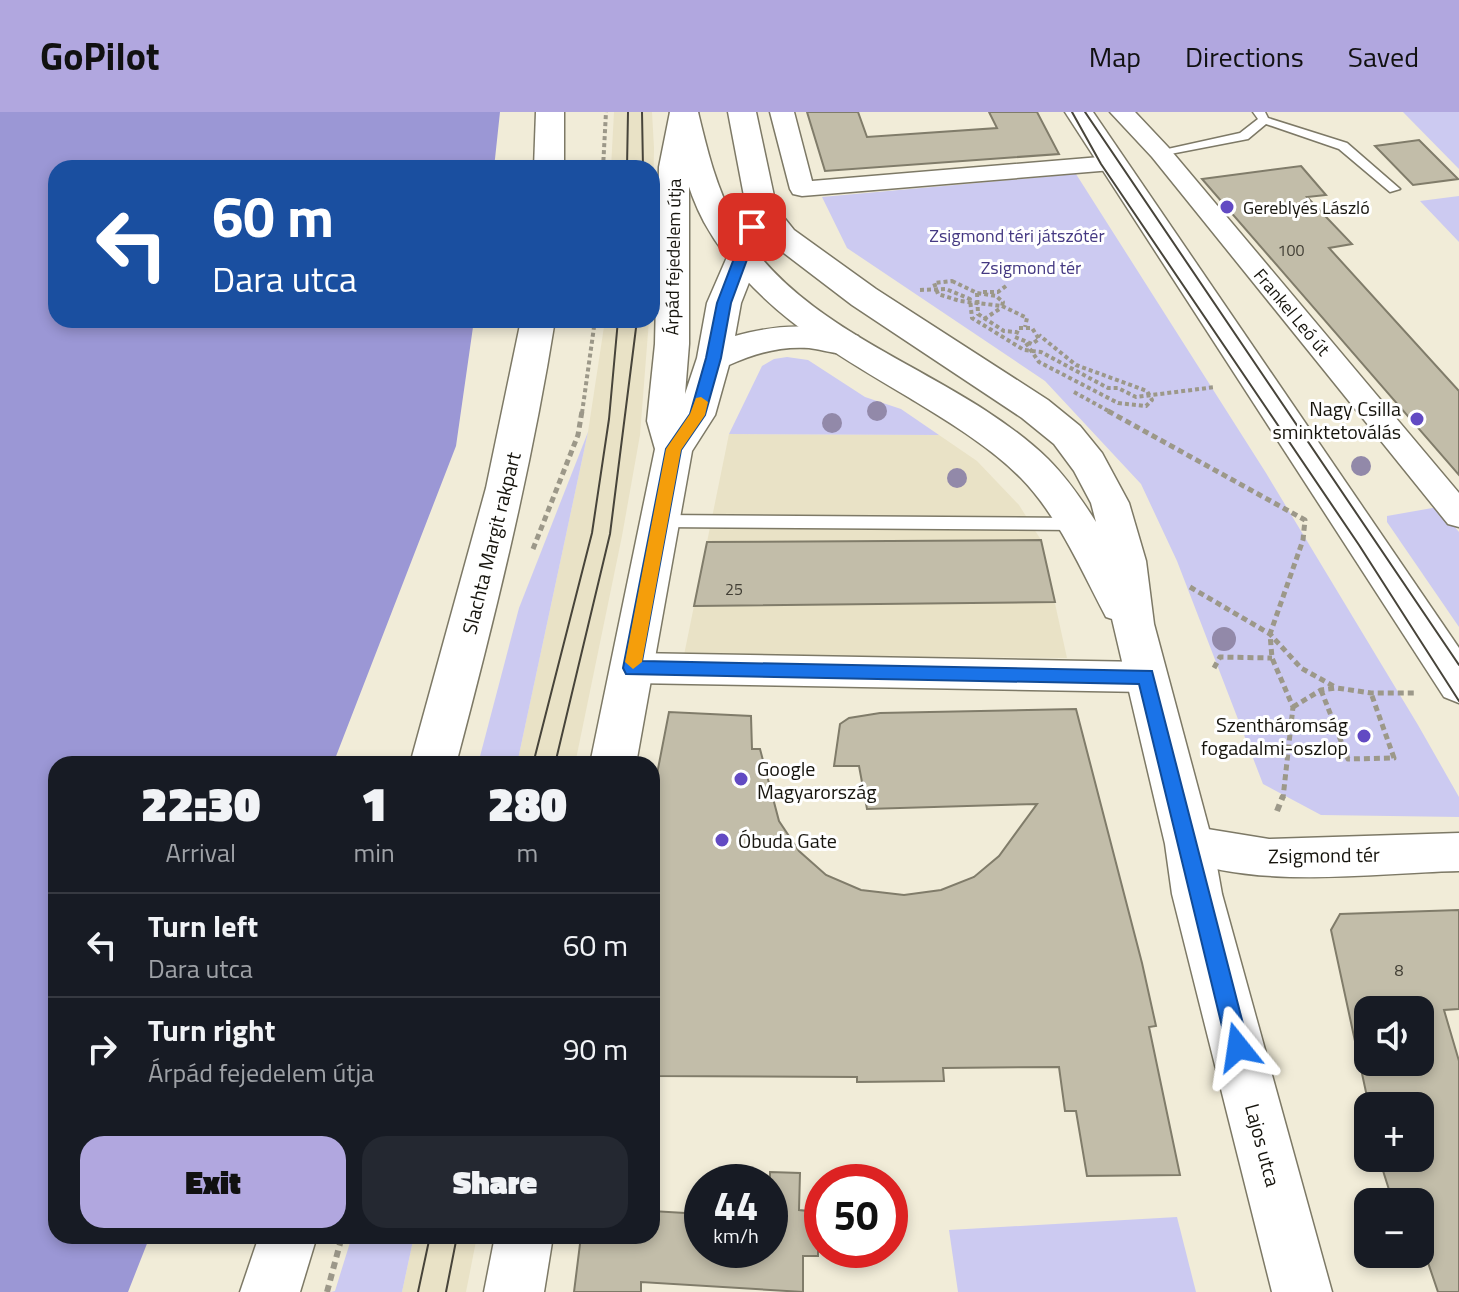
<!DOCTYPE html>
<meta charset="utf-8">
<style>
body{margin:0;font-family:"Titillium Web",sans-serif;background:#242831;color:#f1f3f6;height:100vh;display:flex;flex-direction:column;font-size:30px;white-space:nowrap}
*{box-sizing:border-box;margin:0}
p{font-size:26px;color:#9ea1a6}
.icon{flex:none;width:44px;height:44px;fill:none;stroke:currentColor;stroke-width:2;stroke-linecap:round;stroke-linejoin:round}
.map{position:relative;flex:1;overflow:hidden}
.sheet{position:absolute;left:48px;top:644px;width:612px;height:488px;display:flex;flex-direction:column;background:#171b24;border-radius:24px;box-shadow:0 4px 12px #0003}
.sheet>*{flex:none}
.top-card{position:absolute;left:48px;top:48px;width:612px;height:168px;border-radius:24px;box-shadow:0 4px 12px #0003;background:#1a4fa0;color:#fff;overflow:hidden}
.fabs{position:absolute;left:1354px;top:884px;display:grid;gap:16px}
.fabs a{display:grid;place-items:center;width:80px;height:80px;border-radius:16px;background:#171b24;box-shadow:0 4px 12px #0003;font-size:40px}
.speed{position:absolute;left:684px;top:1052px;display:flex;gap:16px;font-size:40px;font-weight:700;text-align:center}
.speed>*{display:grid;place-content:center;width:104px;height:104px;border-radius:50%;background:#171b24;box-shadow:0 4px 12px #0003;line-height:1}
.speed small{font-size:20px;font-weight:400}
.speed .limit{border:12px solid #d22;background:#fff;color:#111}
.pin{position:absolute;display:grid;place-items:center;width:68px;height:68px;color:#fff;margin:-34px;border-radius:16px;box-shadow:0 4px 12px #0006}
.me{position:absolute;width:88px;margin:-44px;rotate:345deg;stroke-linejoin:round;filter:drop-shadow(0 0 6px #0008)}
.turn{display:flex;align-items:center;gap:28px;height:168px;padding:0 32px;font-size:36px}
.turn .icon{width:104px;height:104px;stroke-width:2.5}
.turn b{display:block;font-size:56px;line-height:68px}
.eta{display:flex;justify-content:space-evenly;align-items:center;height:136px;text-align:center}
.eta b{font-size:48px;font-weight:800;line-height:56px}
.primary-button{display:flex;gap:16px;margin-top:auto;padding:16px 32px}
.primary-button a{flex:1;height:92px;border-radius:24px;background:#b1a7df;color:#111;font-size:32px;font-weight:800;line-height:92px;text-align:center}
.primary-button a+a{background:#242831;color:#f1f3f6}
ul{padding:0;list-style:none}
li{display:flex;align-items:center;gap:24px;height:104px;padding:0 32px;border-top:2px solid #363941}
li div{flex:1}
li b{display:block;font-size:30px}
li em{font-style:normal}
header{display:flex;align-items:center;gap:48px;box-sizing:border-box;height:112px;padding:0 40px;background:#b1a7df;color:#111}
header strong{font-size:38px}
nav{display:flex;gap:44px;margin-inline-start:auto;font-size:28px}
.map>svg:first-child{display:block}
</style>
<header>
<strong>GoPilot</strong>
<nav><a>Map</a><a>Directions</a><a>Saved</a></nav>
</header>
<div class="map">
<svg width="1459" height="1180" viewBox="0 0 1459 1180">
<rect width="100%" height="100%" fill="#f1ecd8"/>
<!-- built -->
<g fill="#e9e2c6">
<path d="M614,0H652L654,36L652,155V56H611Z"/>
<path d="M605,208H649L640,323L622,424L575,652H517L588,320Z"/>
<path d="M729,322L939,323L977,349L1019,393L1041,428L1067,546L684,543Z"/>
<path d="M414,1124H477L466,1180H402Z"/>
</g>
<!-- green -->
<g fill="#cccaf1">
<path d="M1403,0H1459V57Z"/>
<path d="M1076,62L1266,361L1418,613L1459,685V705L1321,703L1263,672L1177,449L1141,372L1045,269L847,136L822,85Z"/>
<path d="M1459,84V130L1420,89Z"/>
<path d="M787,245L808,248L865,285L901,297L939,323L729,322L762,254L774,247Z"/>
<path d="M588,320L517,652H478L519,496Z"/>
<path d="M1438,395L1459,420V515L1387,410V404Z"/>
<path d="M1177,1105L1196,1180H958L949,1118Z"/>
<path d="M352,1124H414L402,1180H331L335,1179Z"/>
</g>
<!-- water -->
<path fill="#9b97d5" d="M0,0H500L494,56H56V208H474L456,334L333,652H56V1124H150L128,1180H0Z"/>
<!-- building -->
<g fill="#c2bda9" stroke="#807c6a" stroke-width="2" fill-rule="evenodd">
<path d="M807,0H858L867,25L997,16L989,0H1037L1059,42L825,59Z"/>
<path d="M1419,28L1458,67L1413,73L1375,34Z"/>
<path d="M1301,54L1326,83L1307,85L1352,132L1329,136L1459,279V363L1202,67Z"/>
<path d="M1041,428L1055,490L694,494L707,430Z"/>
<path d="M1076,597L1142,851L1156,914L1149,915L1180,1063L1087,1064L1076,999H1065L1059,955L943,956L944,969L857,970V965L652,964V688L669,600L751,604L752,637H760L779,709L799,739L826,763L861,778L904,783L941,778L974,765L999,744L1037,692L867,697L859,654H834L840,612L849,606L880,601Z"/>
<path d="M1459,798V897L1444,898L1459,949V1180H1438L1420,1127V1090H1407L1405,1083L1391,1084L1379,1046H1420V994H1369L1331,818L1340,802ZM1368,898H1420V950H1368Z"/>
<path d="M770,1060L800,1061L799,1098L818,1100V1144H803V1180L641,1170V1180H574L581,1124H652V1099L702,1102V1138H770Z"/>
</g>
<g fill="none" stroke-linecap="round" stroke-linejoin="round">
<!-- service casing -->
<g stroke="#7d7966" stroke-width="3">
<g id="service">
<path d="M1253,0H1265L1268,6L1347,31L1400,77L1390,80L1339,37L1266,12L1248,27L1160,44L1154,40L1240,21L1258,7Z"/>
<path d="M660,403L1077,406L1085,412L1077,418L660,415L652,409Z"/>
</g>
</g>
<!-- minor casing -->
<g stroke="#7d7966" stroke-width="3">
<g id="minor">
<path d="M770,0H794L812,69L1112,44L1121,46L1124,51L1121,56L1112,58L802,84L793,82L790,77Z"/>
<path d="M1110,0H1135L1168,35L1459,381V415L1448,412L1152,45Z"/>
<path d="M632,541L1146,550L1159,554L1164,565L1159,576L1146,580L632,571L620,567L614,556L620,545Z"/>
<path d="M1189,714L1269,727L1459,721V759C1370,761 1260,778 1175,745L1169,732L1175,719Z"/>
</g>
</g>
<!-- tertiary casing -->
<g stroke="#7d7966" stroke-width="3">
<g id="tertiary">
<path d="M670,0H698L689,55V232L685,282L697,246L707,191L727,145L748,78L759,75L770,78L774,84L759,145L741,191L735,224C779,212 814,211 858,224L863,232L858,240C841,245 826,238 809,236C780,234 755,241 729,253L715,303L692,339L636,652H590L655,337L647,309L655,232L659,55Z"/>
<path d="M1065,0H1093L1459,536V591L1444,585Z"/>
<path d="M495,1124H553L544,1180H484Z"/>
</g>
</g>
<!-- secondary casing -->
<g stroke="#7d7966" stroke-width="3">
<g id="secondary">
<path d="M536,0H564V56H534Z"/>
<path d="M670,0H698C707,37 716,76 735,109C804,228 954,256 1048,347C1067,366 1082,388 1096,410L1091,391L1074,359L1054,332L1022,306L852,193L772,132L751,105L744,84L728,0H756L774,84L782,103L794,118L876,177L1048,288L1080,314L1102,341L1129,391L1146,449L1154,512L1213,732L1222,782L1332,1180H1272L1172,782L1165,732L1112,507L1106,505C1081,458 1059,405 1021,366C988,333 947,309 908,285C829,238 750,193 704,110C686,76 678,37 670,0Z"/>
<path d="M521,208H555C531,358 495,505 456,652H410L486,376Z"/>
<path d="M259,1124H317L300,1180H240Z"/>
</g>
</g>
<!-- path-far2 -->
<g stroke="#9c9889" stroke-width="4" stroke-dasharray="4 3" stroke-linecap="butt">
<path d="M603,56L606,0"/>
<path d="M952,169L977,181L996,184L1003,190L1002,194L960,189L938,182L934,171Z"/>
<path d="M920,178L946,177L970,187L972,206L1024,238L1041,240L1108,276H1118L1136,285L1215,275"/>
<path d="M983,180H998L1006,174"/>
<path d="M977,181L978,202L1004,219L1016,220"/>
<path d="M1002,194L1027,206L1025,215"/>
<path d="M984,207L1001,196"/>
<path d="M1019,216H1032L1039,227L1032,232L1015,225Z"/>
<path d="M1026,231L1039,250L1118,291L1146,294L1152,288L1147,279L1076,253L1039,223"/>
<path d="M1074,280L1112,301"/>
<path d="M582,301L595,208"/>
</g>
<!-- path-far1 -->
<g stroke="#9c9889" stroke-width="5" stroke-dasharray="6 4" stroke-linecap="butt">
<path d="M1108,299L1305,408L1303,428L1270,522L1272,546L1293,595L1283,686"/>
<path d="M533,437L578,323L582,299"/>
<path d="M1190,475L1270,522L1301,556L1337,576"/>
<path d="M1214,556L1220,545L1272,546"/>
<path d="M1321,578L1348,647L1394,646L1371,581"/>
<path d="M1293,595L1321,578L1337,576L1371,581H1417"/>
</g>
<!-- path -->
<g stroke="#9c9889" stroke-width="6" stroke-dasharray="7 5" stroke-linecap="butt">
<path d="M1277,699L1283,684"/>
<path d="M327,1180L342,1124"/>
</g>
<!-- service -->
<use href="#service" fill="#fff" fill-rule="evenodd"/>
<!-- minor -->
<use href="#minor" fill="#fff" fill-rule="evenodd"/>
<!-- tertiary -->
<use href="#tertiary" fill="#fff" fill-rule="evenodd"/>
<!-- secondary -->
<use href="#secondary" fill="#fff" fill-rule="evenodd"/>
<!-- tram -->
<g stroke="#47443a" stroke-width="2">
<path d="M642,0L643,56"/>
<path d="M1072,0L1101,52L1359,433L1459,589"/>
<path d="M1085,0L1459,553"/>
<path d="M627,56L628,0"/>
<path d="M533,652L592,421L609,307L618,208"/>
<path d="M555,652L610,422L637,208"/>
<path d="M418,1180L430,1124"/>
<path d="M446,1180L457,1124"/>
</g>
</g>
<!-- trees -->
<g fill="#9289a9">
<circle cx="877" cy="299" r="10"/>
<circle cx="832" cy="311" r="10"/>
<circle cx="1361" cy="354" r="10"/>
<circle cx="957" cy="366" r="10"/>
<circle cx="1224" cy="527" r="12"/>
</g>
<!-- route -->
<path fill="#1a73e8" stroke="#114b97" stroke-width="2" d="M752,111L759,115L731,191L721,246L705,303L681,338L642,549L1152,559L1249,935L1246,943L1238,946L1230,943L1227,935L1139,572L626,562L623,556L666,337L690,302L706,246L717,191L746,115Z"/>
<!-- slow -->
<path fill="#f59e0b" d="M701,285L708,290L705,303L681,338L642,550L633,557L625,550L666,337L690,302L696,286Z"/>
<!-- markers -->
<g fill="#624ac3" stroke="#fff" stroke-width="3">
<circle cx="1227" cy="95" r="8"/>
<circle cx="1417" cy="307" r="8"/>
<circle cx="1364" cy="624" r="8"/>
<circle cx="741" cy="667" r="8"/>
<circle cx="722" cy="728" r="8"/>
</g>
<g text-anchor="middle" dominant-baseline="central" stroke-width="6" stroke-linejoin="round" paint-order="stroke">
<!-- number labels -->
<g font-size="16" fill="#413e34">
<text x="1291" y="138">100</text>
<text x="734" y="477">25</text>
<text x="1399" y="858">8</text>
</g>
<!-- far-poi labels -->
<g font-size="18" fill="#16140d" stroke="#fff" text-anchor="start">
<text x="1243" y="95">Gereblyés László</text>
</g>
<!-- far-park labels -->
<g font-size="18" fill="#443882" stroke="#fff">
<text x="1017" y="123">Zsigmond téri játszótér</text>
<text x="1031" y="155">Zsigmond tér</text>
</g>
<!-- far-street labels -->
<g font-size="18" fill="#16140d" stroke="#fff">
<text transform="translate(673 145) rotate(-89)">Árpád fejedelem útja</text>
<text transform="translate(1292 200) rotate(50)">Frankel Leó út</text>
</g>
<!-- poi labels -->
<g font-size="20" fill="#16140d" stroke="#fff" text-anchor="end">
<text x="1401" y="296">Nagy Csilla<tspan x="1401" dy="23">sminktetoválás</tspan></text>
<text x="1348" y="612">Szentháromság<tspan x="1348" dy="23">fogadalmi-oszlop</tspan></text>
<text x="757" y="656" text-anchor="start">Google<tspan x="757" dy="23">Magyarország</tspan></text>
<text x="738" y="728" text-anchor="start">Óbuda Gate</text>
</g>
<!-- street labels -->
<g font-size="20" fill="#16140d" stroke="#fff">
<text transform="translate(491 431) rotate(-76)">Slachta Margit rakpart</text>
<text transform="translate(1324 743) rotate(-1)">Zsigmond tér</text>
<text transform="translate(1263 1033) rotate(75)">Lajos utca</text>
</g>
</g>
</svg>
<div class="fabs">
<a><svg class="icon" aria-label="sound" viewBox="0 0 24 24"><path d="M4 9h4l5-4v14l-5-4H4zM17 9q2 3 0 6"/></svg></a>
<a>+</a>
<a>−</a>
</div>
<div class="speed"><div>44<small>km/h</small></div><div class="limit">50</div></div>
<div class="pin" style="left:752px;top:115px;background:#d93025"><svg class="icon" aria-label="arrive" viewBox="0 0 24 24"><path d="M6 21V4h12l-3 4 3 4H6"/></svg></div>
<svg class="me" style="left:1238px;top:935px" viewBox="-20 -20 40 40"><path d="M0-17L14 15 0 8-14 15z" fill="#1a73e8" stroke="#fff" stroke-width="4"/></svg>
<div class="top-card">
<div class="turn"><svg class="icon" aria-label="left" viewBox="0 0 24 24"><path d="M17 20v-9H6M10 6l-5 5 5 5"/></svg><div><b>60 m</b>Dara utca</div></div>
</div>
<section class="sheet">
<div class="eta">
<div><b>22:30</b><p>Arrival</p></div>
<div><b>1</b><p>min</p></div>
<div><b>280</b><p>m</p></div>
</div>
<ul>
<li><svg class="icon" aria-label="left" viewBox="0 0 24 24"><path d="M17 20v-9H6M10 6l-5 5 5 5"/></svg><div><b>Turn left</b><p>Dara utca</p></div><em>60 m</em></li>
<li><svg class="icon" aria-label="right" viewBox="0 0 24 24"><path d="M7 20v-9h11M14 6l5 5-5 5"/></svg><div><b>Turn right</b><p>Árpád fejedelem útja</p></div><em>90 m</em></li>
</ul>
<div class="primary-button"><a>Exit</a><a>Share</a></div>
</section>
</div>
